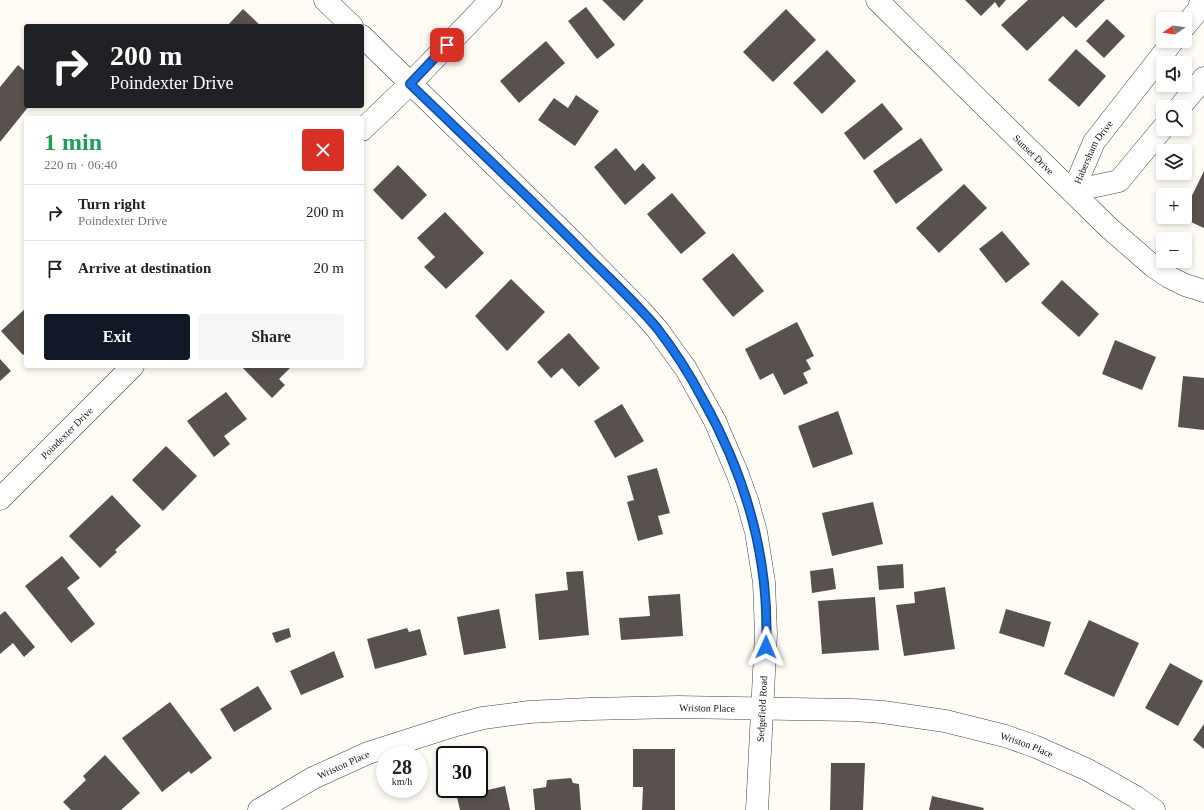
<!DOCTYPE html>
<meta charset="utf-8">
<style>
body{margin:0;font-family:Georgia,serif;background:#f6f6f6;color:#222;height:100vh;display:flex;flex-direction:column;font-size:15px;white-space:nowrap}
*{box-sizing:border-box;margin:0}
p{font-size:13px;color:#767676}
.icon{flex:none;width:22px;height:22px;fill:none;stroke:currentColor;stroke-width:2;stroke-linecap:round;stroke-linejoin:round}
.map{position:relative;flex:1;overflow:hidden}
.side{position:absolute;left:24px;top:116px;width:340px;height:252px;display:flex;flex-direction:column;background:#fff;border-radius:4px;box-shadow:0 2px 6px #0003}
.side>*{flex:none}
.top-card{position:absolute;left:24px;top:24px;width:340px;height:84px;border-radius:4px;box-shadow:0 2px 6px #0003;background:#202124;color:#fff;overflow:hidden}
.needle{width:26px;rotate:257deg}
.fabs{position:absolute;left:1156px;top:12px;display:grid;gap:8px}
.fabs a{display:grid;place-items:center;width:36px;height:36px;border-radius:4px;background:#fff;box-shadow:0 2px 6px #0003;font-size:20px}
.speed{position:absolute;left:376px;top:746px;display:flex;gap:8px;font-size:20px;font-weight:700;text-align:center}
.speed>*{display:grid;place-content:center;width:52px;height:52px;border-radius:50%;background:#fff;box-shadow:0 2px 6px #0003;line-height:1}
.speed small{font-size:10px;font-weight:400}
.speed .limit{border:2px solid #111;border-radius:6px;background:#fff;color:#111}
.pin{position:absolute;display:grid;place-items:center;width:34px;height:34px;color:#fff;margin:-17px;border-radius:8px;box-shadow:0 2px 6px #0006}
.me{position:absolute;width:44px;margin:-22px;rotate:1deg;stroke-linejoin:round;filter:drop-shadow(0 0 3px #0008)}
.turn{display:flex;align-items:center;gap:14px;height:84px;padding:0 20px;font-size:18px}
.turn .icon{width:52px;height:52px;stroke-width:2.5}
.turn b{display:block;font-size:28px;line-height:34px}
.round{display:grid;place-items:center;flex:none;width:42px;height:42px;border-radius:4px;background:#f6f6f6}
.summary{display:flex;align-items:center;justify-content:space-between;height:68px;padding:0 20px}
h1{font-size:24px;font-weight:700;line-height:30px;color:#1e9e55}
.cta{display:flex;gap:8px;margin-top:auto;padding:8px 20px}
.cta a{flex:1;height:46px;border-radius:4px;background:#111827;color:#fff;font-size:16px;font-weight:700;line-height:46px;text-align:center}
.cta a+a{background:#f6f6f6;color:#222}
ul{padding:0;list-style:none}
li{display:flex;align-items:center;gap:12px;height:56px;padding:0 20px;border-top:1px solid #e0e0e0}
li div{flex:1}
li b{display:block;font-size:15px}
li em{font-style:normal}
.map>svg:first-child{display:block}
</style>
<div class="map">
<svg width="1204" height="810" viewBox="0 0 1204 810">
<rect width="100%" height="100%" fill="#fefcf5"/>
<!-- building -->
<g fill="#59514e">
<path d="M602,0H644L624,21Z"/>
<path d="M965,0H1006L999,8L995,2L981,16Z"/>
<path d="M1028,0H1105L1076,28L1063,16L1027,51L1001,25Z"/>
<path d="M586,7L615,45L597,59L568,21Z"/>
<path d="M243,9L261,26H227Z"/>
<path d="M786,9L816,40L773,82L743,52Z"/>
<path d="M1107,19L1125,36L1104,58L1086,41Z"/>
<path d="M546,41L565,63L519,103L500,81Z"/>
<path d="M1076,49L1106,76L1079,107L1048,80Z"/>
<path d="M827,50L856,81L822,114L793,83Z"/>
<path d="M18,65L26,72V106H29L0,142V87Z"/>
<path d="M576,95L599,111L575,146L538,120L554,98L568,108Z"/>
<path d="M882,103L903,129L864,160L844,133Z"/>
<path d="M921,138L943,170L896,204L873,171Z"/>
<path d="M616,148L635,171L643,163L656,178L625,205L594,167Z"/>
<path d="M398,165L427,195L402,220L373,190Z"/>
<path d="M1204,171V228L1180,217H1185V210Z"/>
<path d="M964,184L987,208L939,253L916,228Z"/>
<path d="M672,193L706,233L681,254L647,214Z"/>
<path d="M445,212L484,253L446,289L424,267L435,257L417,238Z"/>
<path d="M1002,231L1030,264L1006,283L979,249Z"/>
<path d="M733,253L764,291L733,317L702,279Z"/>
<path d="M511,279L545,312L507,351L475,316Z"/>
<path d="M1062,280L1099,314L1079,337L1041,303Z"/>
<path d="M26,308V352L23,355L1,331Z"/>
<path d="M797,322L814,356L806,360L811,369L803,373L808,383L784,395L773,373L760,380L745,349Z"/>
<path d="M569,333L600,368L579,387L562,368L551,378L537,362Z"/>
<path d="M1115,340L1156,357L1142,390L1102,374Z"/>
<path d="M0,359L11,371L0,381Z"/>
<path d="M241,366H292L279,379L285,385L272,398Z"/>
<path d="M1183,376L1204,378V430L1178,427Z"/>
<path d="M226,392L247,419L224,436L230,444L214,457L187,421Z"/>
<path d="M622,404L644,441L615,458L594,421Z"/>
<path d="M838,411L853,454L813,468L798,426Z"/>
<path d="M166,446L197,476L163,511L132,480Z"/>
<path d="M657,468L670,513L658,516L663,534L638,541L627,502L634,500L627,476Z"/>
<path d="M112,495L141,526L115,550L117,552L100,568L69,536Z"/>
<path d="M873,502L883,544L832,556L822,513Z"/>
<path d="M62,556L80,578L67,588L95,624L71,643L25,586Z"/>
<path d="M903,564L904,588L879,590L877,566Z"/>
<path d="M833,568L836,589L812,593L810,571Z"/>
<path d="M583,571L589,635L539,640L535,594L568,590L566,572Z"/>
<path d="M945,587L955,649L904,656L896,605L915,603L914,592Z"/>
<path d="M680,594L683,636L621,640L619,618L650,616L648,596Z"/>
<path d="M875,597L879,650L822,654L818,601Z"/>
<path d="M499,609L506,648L464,655L457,617Z"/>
<path d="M1006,609L1051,622L1044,647L999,633Z"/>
<path d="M5,611L35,647L24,657L13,643L0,654V615Z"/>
<path d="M1089,620L1139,643L1114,697L1064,674Z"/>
<path d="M289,628L291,637L276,643L272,633Z"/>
<path d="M407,628L409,632L420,629L427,655L375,669L367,639Z"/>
<path d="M334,651L344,677L301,695L290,671Z"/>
<path d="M1170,663L1203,681L1178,726L1145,708Z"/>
<path d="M258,686L272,709L234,732L220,709Z"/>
<path d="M170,702L212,758L191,774L189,771L162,792L122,738Z"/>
<path d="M1204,724V749L1193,740Z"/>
<path d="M633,749H675V810H642L643,787H633Z"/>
<path d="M105,755L140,793L121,810H71L63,802L86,780L83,776Z"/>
<path d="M831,763H865L863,810H830Z"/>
<path d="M571,778L573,783L579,784L581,810H535L533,789L546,787L547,780Z"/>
<path d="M505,786L510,810H460L457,797Z"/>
<path d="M932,796L984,808L983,810H929Z"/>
</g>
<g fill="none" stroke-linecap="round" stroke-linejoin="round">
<!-- street casing -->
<g stroke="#444" stroke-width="23">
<g id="street">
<path d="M325,0L352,26"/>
<path id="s1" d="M877,0L1108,227L1154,267L1169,277L1185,285L1204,291"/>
<path d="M1185,26L1199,9L1201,0"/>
<path d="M362,36L565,234L640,310L657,329L686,369L715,421L738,475L748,503L756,532L764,582L766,634L757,810"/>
<path d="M1180,107L1204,78"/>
<path d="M362,130L410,84L491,0"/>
<path id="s2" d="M1073,191L1094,142L1173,41"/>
<path d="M1073,191L1119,181L1163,128"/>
<path id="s3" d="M0,499L133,366"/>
<path id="s4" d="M259,810L313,778L368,753L456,725L483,718L529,712L589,709L678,707L853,710L883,712L945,721L1005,736L1034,746L1088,770L1136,797L1154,810"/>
</g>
</g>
<!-- street -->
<use href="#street" stroke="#fff" stroke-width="22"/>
</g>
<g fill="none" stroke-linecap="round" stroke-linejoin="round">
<!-- route casing -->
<g stroke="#114b97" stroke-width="10">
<path id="route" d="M447,45L410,84C469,141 529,197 587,256C610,279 635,302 657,328C674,350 689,373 702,398C745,474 770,559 766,647"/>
</g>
<!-- route -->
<use href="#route" stroke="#1a73e8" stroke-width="7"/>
</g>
<g text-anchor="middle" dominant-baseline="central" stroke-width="4" stroke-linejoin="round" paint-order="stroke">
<!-- street labels -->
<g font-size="10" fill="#111" stroke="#fff">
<text stroke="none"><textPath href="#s2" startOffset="44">Habersham Drive</textPath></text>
<text stroke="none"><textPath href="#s1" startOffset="220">Sunset Drive</textPath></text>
<text stroke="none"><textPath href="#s3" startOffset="94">Poindexter Drive</textPath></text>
<text stroke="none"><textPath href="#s4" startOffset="468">Wriston Place</textPath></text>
<text transform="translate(762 709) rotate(-87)">Sedgefield Road</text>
<text stroke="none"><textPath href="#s4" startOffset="792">Wriston Place</textPath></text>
<text stroke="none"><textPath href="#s4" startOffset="96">Wriston Place</textPath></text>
</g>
</g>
</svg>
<div class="fabs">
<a><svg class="needle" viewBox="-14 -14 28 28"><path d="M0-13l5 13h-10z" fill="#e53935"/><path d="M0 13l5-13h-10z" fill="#767676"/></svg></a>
<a><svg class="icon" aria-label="sound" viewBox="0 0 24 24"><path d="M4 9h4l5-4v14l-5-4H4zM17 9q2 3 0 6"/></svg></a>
<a><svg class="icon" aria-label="search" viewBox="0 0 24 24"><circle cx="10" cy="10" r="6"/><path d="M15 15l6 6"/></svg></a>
<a><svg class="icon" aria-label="layers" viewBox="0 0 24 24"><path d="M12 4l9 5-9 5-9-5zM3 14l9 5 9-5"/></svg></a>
<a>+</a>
<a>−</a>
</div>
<div class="speed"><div>28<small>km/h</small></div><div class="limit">30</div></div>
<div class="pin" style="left:447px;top:45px;background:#d93025"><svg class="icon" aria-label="arrive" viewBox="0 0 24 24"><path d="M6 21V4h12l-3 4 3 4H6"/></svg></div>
<svg class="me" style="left:766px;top:647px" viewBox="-20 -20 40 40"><path d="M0-17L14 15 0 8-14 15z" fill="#1a73e8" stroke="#fff" stroke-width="4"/></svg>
<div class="top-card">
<div class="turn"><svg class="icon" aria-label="right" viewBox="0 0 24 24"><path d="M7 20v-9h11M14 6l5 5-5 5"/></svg><div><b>200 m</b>Poindexter Drive</div></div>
</div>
<section class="side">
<div class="summary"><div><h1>1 min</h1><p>220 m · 06:40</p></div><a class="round" style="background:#d93025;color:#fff"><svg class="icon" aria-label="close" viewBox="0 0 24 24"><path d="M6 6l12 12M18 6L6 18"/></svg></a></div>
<ul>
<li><svg class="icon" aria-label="right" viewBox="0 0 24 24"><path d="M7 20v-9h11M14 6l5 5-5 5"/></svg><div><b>Turn right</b><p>Poindexter Drive</p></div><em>200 m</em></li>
<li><svg class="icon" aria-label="arrive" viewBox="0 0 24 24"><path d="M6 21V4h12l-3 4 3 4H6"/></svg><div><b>Arrive at destination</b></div><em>20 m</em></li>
</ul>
<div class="cta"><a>Exit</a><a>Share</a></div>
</section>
</div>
